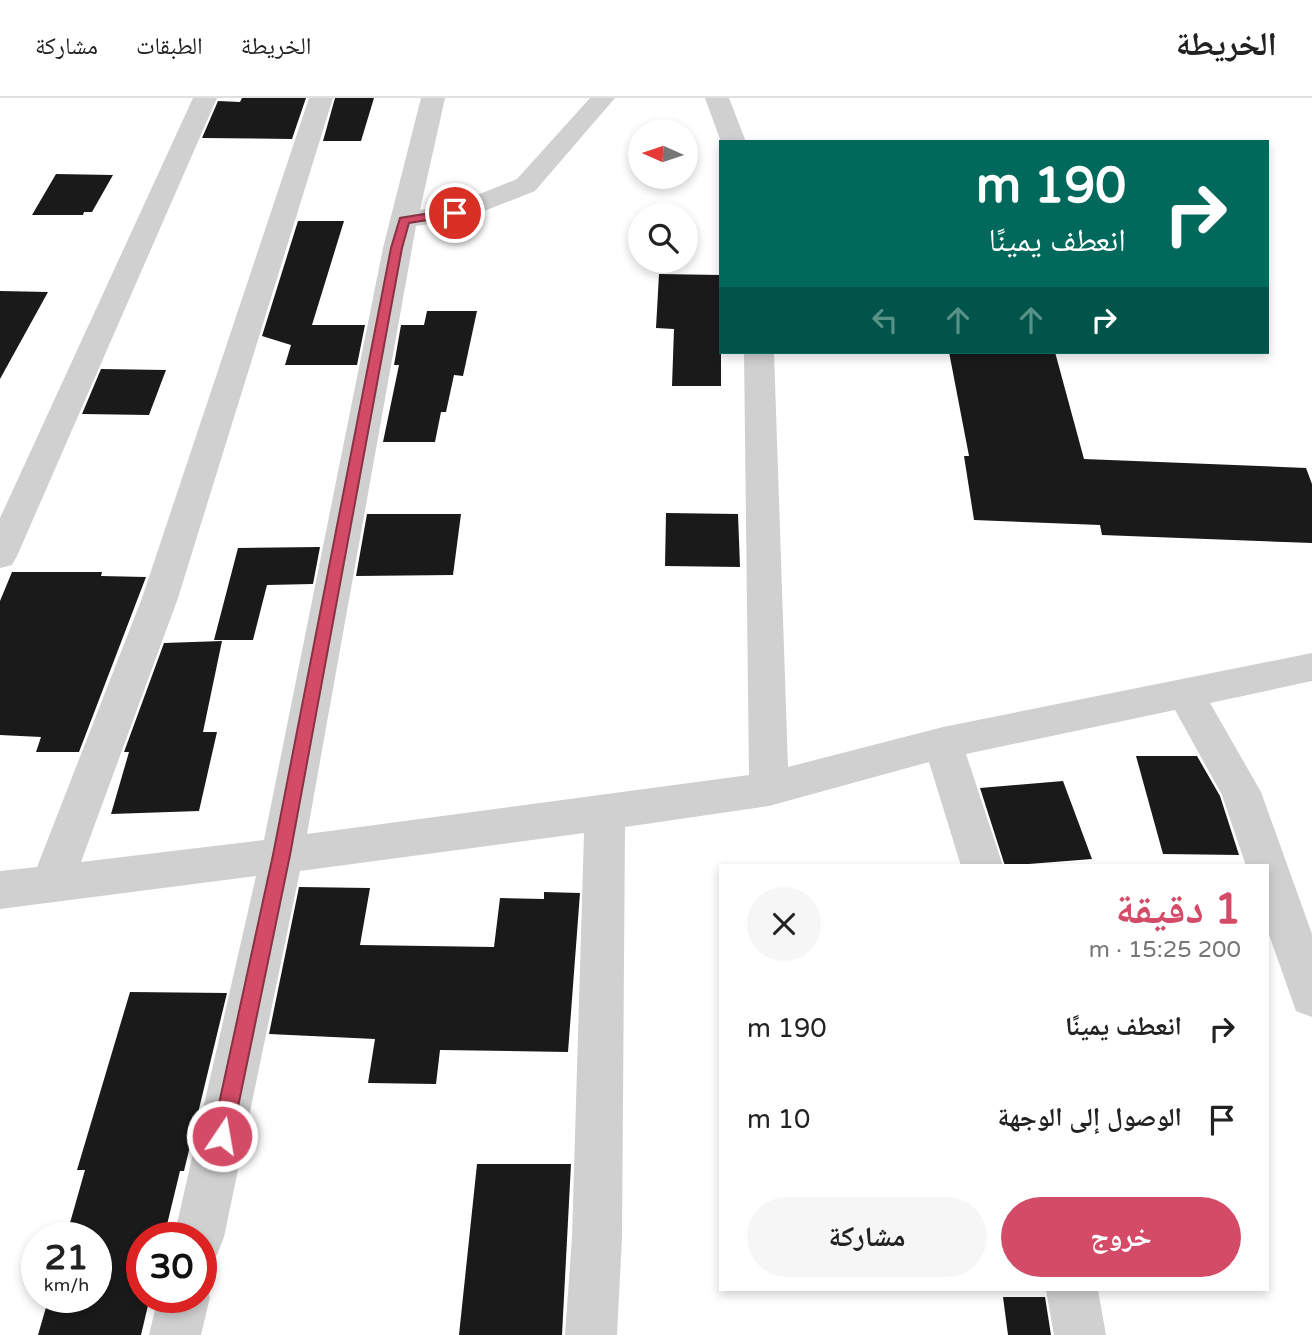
<!DOCTYPE html>
<html lang="ar">
<meta charset="utf-8">
<style>
body{margin:0;font-family:"Varela Round","Noto Naskh Arabic",sans-serif;background:#f6f6f6;color:#222;direction:rtl;height:100vh;display:flex;flex-direction:column;font-size:26px;white-space:nowrap}
*{box-sizing:border-box;margin:0}
p{font-size:23px;color:#767676}
.icon{flex:none;width:38px;height:38px;fill:none;stroke:currentColor;stroke-width:2;stroke-linecap:round;stroke-linejoin:round}
.map{position:relative;flex:1;overflow:hidden;direction:ltr}
.details{position:absolute;left:719px;top:766px;width:550px;height:427px;display:flex;flex-direction:column;background:#fff;border-radius:0px;box-shadow:0 4px 10px #0003;direction:rtl}
.details>*{flex:none}
.guide{position:absolute;left:719px;top:42px;width:550px;height:214px;border-radius:0px;box-shadow:0 4px 10px #0003;direction:rtl;background:#00695c;color:#fff;overflow:hidden}
.needle{width:46px;rotate:273deg}
.controls{position:absolute;left:628px;top:21px;display:grid;gap:14px}
.controls a{display:grid;place-items:center;width:70px;height:70px;border-radius:50%;background:#fff;box-shadow:0 4px 10px #0003;font-size:35px}
.speed{position:absolute;left:21px;top:1124px;display:flex;gap:14px;font-size:35px;font-weight:700;text-align:center}
.speed>*{display:grid;place-content:center;width:91px;height:91px;border-radius:50%;background:#fff;box-shadow:0 4px 10px #0003;line-height:1}
.speed small{font-size:18px;font-weight:400}
.speed .limit{border:10px solid #d22;background:#fff;color:#111}
.pin{position:absolute;display:grid;place-items:center;width:60px;height:60px;color:#fff;margin:-30px;border:4px solid #fff;border-radius:50%;box-shadow:0 2px 7px #0007}
.me{position:absolute;width:77px;margin:-38px;rotate:12deg;stroke-linejoin:round;filter:drop-shadow(0 0 5px #0008)}
.turn{display:flex;align-items:center;gap:24px;height:147px;padding:0 28px;font-size:32px}
.turn .icon{width:91px;height:91px;stroke-width:2.5}
.turn b{display:block;font-size:49px;line-height:60px}
.lanes{display:flex;align-items:center;height:66px;padding:0 28px;background:#0003;justify-content:center;gap:35px;direction:ltr}
.lanes .off{opacity:.35}
.round{display:grid;place-items:center;flex:none;width:74px;height:74px;border-radius:37px;background:#f6f6f6}
.overview{display:flex;align-items:center;justify-content:space-between;height:119px;padding:0 28px}
h1{font-size:42px;font-weight:700;line-height:52px;color:#d44b67}
.primary-button{display:flex;gap:14px;margin-top:auto;padding:14px 28px}
.primary-button a{flex:1;height:80px;border-radius:42px;background:#d44b67;color:#fff;font-size:28px;font-weight:700;line-height:80px;text-align:center}
.primary-button a+a{background:#f6f6f6;color:#222}
ul{padding:0;list-style:none}
li{display:flex;align-items:center;gap:21px;height:91px;padding:0 28px}
li div{flex:1}
li b{display:block;font-size:26px}
li em{font-style:normal}
header{display:flex;align-items:center;gap:42px;box-sizing:border-box;height:98px;padding:0 35px;background:#fff;border-bottom:2px solid #e0e0e0}
header strong{font-size:33px}
nav{display:flex;gap:38px;margin-inline-start:auto;font-size:24px}
.map>svg:first-child{display:block}
</style>
<header>
<strong>الخريطة</strong>
<nav><a>الخريطة</a><a>الطبقات</a><a>مشاركة</a></nav>
</header>
<div class="map">
<svg width="1312" height="1237" viewBox="0 0 1312 1237">
<rect width="100%" height="100%" fill="#fff"/>
<!-- building -->
<g fill="#1a1a1a">
<path d="M242,0H306L292,41L202,40L218,3L240,4Z"/>
<path d="M335,0H374L361,43H323Z"/>
<path d="M56,76L113,77L92,114H84L83,117H32Z"/>
<path d="M298,123H344L312,227H365L357,267H285L291,247L262,238Z"/>
<path d="M659,176L721,177V288H672L674,231L656,230Z"/>
<path d="M0,193L48,194L0,281Z"/>
<path d="M427,213H477L463,278L454,277L446,314H441L435,344H383L399,267H394L401,227H424Z"/>
<path d="M949,254H1055L1084,361L1306,370L1312,386V445L1102,437L1100,427L974,422L964,358H969Z"/>
<path d="M101,271L166,272L149,317L82,316Z"/>
<path d="M666,415L738,416L740,469L665,468Z"/>
<path d="M367,416H461L453,477L356,478Z"/>
<path d="M320,449L313,486L267,487L253,542H214L238,450Z"/>
<path d="M12,474H102L101,478L146,479L79,654H36L41,639L0,637V503Z"/>
<path d="M222,543L203,634H217L199,713L111,716L129,654H124L164,545Z"/>
<path d="M1136,658H1197L1220,698L1239,757L1163,756Z"/>
<path d="M1063,683L1092,761L1005,768L980,690Z"/>
<path d="M299,789L370,790L360,847L494,849L500,800L544,801V794L580,795L568,954L440,952L436,986L368,985L375,941L269,936Z"/>
<path d="M130,894L227,895L184,1073H180L164,1139H142V1199H150L141,1237H38L49,1199H96V1139H66L85,1072H77Z"/>
<path d="M477,1066H571L562,1237H459Z"/>
<path d="M1003,1199H1045L1051,1237H1008Z"/>
</g>
<g fill="none" stroke-linecap="round" stroke-linejoin="round">
<!-- minor -->
<g fill="#d0d0d0" fill-rule="evenodd">
<path d="M193,0H217L17,458L12,467L0,470V420Z"/>
<path d="M309,0H333L178,500L81,764L264,742L383,150L421,0H445L420,112L450,108L517,81L590,0H615L535,93L464,121L416,128L307,736L749,677L744,254H774L788,669L943,629L1312,555V583L1210,605L1261,694L1312,836V919L1296,913L1267,831V768H1246L1222,697L1175,612L966,656L1003,768H961L929,664L769,708L625,729L622,1139L617,1237H565L572,1139L584,735L300,773L224,1139L217,1157L201,1163V1139H174L256,778L0,811V773L37,769L142,500Z"/>
<path d="M705,0H729L746,44H721Z"/>
<path d="M201,1180L210,1199L201,1237H149L158,1199H201Z"/>
<path d="M1046,1192H1098L1106,1237H1054Z"/>
</g>
</g>
<!-- route -->
<path fill="#d44b67" stroke="#8a3143" stroke-width="2" d="M455,111L461,115L459,117L409,125L402,150L290,757L232,1038L229,1045L222,1048L214,1045L212,1038L273,757L391,150L400,120Z"/>
</svg>
<div class="controls">
<a><svg class="needle" viewBox="-14 -14 28 28"><path d="M0-13l5 13h-10z" fill="#e53935"/><path d="M0 13l5-13h-10z" fill="#767676"/></svg></a>
<a><svg class="icon" aria-label="search" viewBox="0 0 24 24"><circle cx="10" cy="10" r="6"/><path d="M15 15l6 6"/></svg></a>
</div>
<div class="speed"><div>21<small>km/h</small></div><div class="limit">30</div></div>
<div class="pin" style="left:455px;top:115px;background:#d93025"><svg class="icon" aria-label="arrive" viewBox="0 0 24 24"><path d="M6 21V4h12l-3 4 3 4H6"/></svg></div>
<svg class="me" style="left:222px;top:1038px" viewBox="-20 -20 40 40"><circle r="17" fill="#d44b67" stroke="#fff" stroke-width="3"/><path d="M0-11L8 9 0 5-8 9z" fill="#fff"/></svg>
<div class="guide">
<div class="turn"><svg class="icon" aria-label="right" viewBox="0 0 24 24"><path d="M7 20v-9h11M14 6l5 5-5 5"/></svg><div><b>190 m</b>انعطف يمينًا</div></div>
<div class="lanes"><svg class="icon off" aria-label="left" viewBox="0 0 24 24"><path d="M17 20v-9H6M10 6l-5 5 5 5"/></svg><svg class="icon off" aria-label="ahead" viewBox="0 0 24 24"><path d="M12 20V5M6 11l6-6 6 6"/></svg><svg class="icon off" aria-label="ahead" viewBox="0 0 24 24"><path d="M12 20V5M6 11l6-6 6 6"/></svg><svg class="icon" aria-label="right" viewBox="0 0 24 24"><path d="M7 20v-9h11M14 6l5 5-5 5"/></svg></div>
</div>
<section class="details">
<div class="overview"><div><h1>1 دقيقة</h1><p>200 m · 15:25</p></div><a class="round"><svg class="icon" aria-label="close" viewBox="0 0 24 24"><path d="M6 6l12 12M18 6L6 18"/></svg></a></div>
<ul>
<li><svg class="icon" aria-label="right" viewBox="0 0 24 24"><path d="M7 20v-9h11M14 6l5 5-5 5"/></svg><div><b>انعطف يمينًا</b></div><em>190 m</em></li>
<li><svg class="icon" aria-label="arrive" viewBox="0 0 24 24"><path d="M6 21V4h12l-3 4 3 4H6"/></svg><div><b>الوصول إلى الوجهة</b></div><em>10 m</em></li>
</ul>
<div class="primary-button"><a>خروج</a><a>مشاركة</a></div>
</section>
</div>
